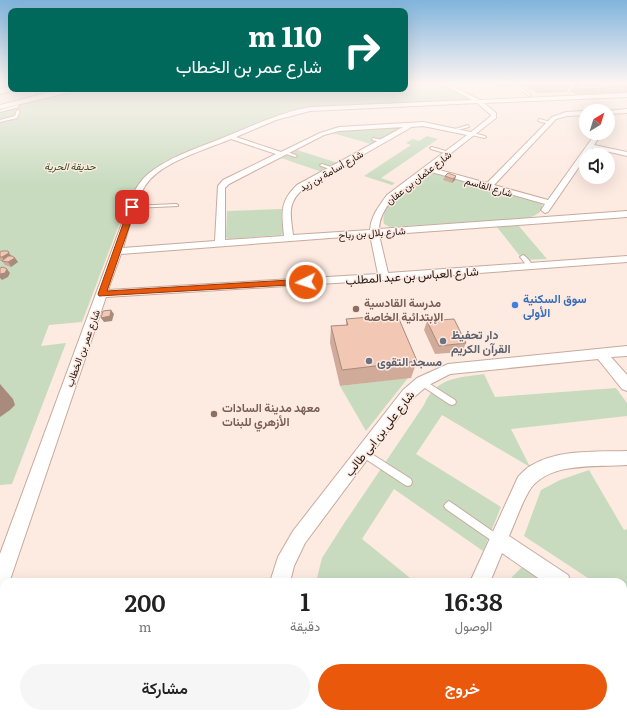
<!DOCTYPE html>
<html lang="ar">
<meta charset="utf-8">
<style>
body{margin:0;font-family:Literata,Vazirmatn,serif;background:#f6f6f6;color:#222;direction:rtl;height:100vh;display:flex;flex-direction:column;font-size:15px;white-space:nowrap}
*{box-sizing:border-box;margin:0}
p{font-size:13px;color:#767676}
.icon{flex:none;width:22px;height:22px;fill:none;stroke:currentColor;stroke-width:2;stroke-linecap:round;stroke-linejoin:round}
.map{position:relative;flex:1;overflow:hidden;direction:ltr}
.side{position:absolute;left:0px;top:578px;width:627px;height:140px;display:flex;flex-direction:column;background:#fff;border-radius:12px 12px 0 0;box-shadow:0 4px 16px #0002;direction:rtl}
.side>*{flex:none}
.guide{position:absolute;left:8px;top:8px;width:400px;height:84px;border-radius:8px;box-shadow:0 4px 16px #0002;direction:rtl;background:#00695c;color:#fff;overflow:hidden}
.needle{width:26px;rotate:38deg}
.controls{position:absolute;left:579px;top:104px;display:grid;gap:8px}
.controls a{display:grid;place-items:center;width:36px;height:36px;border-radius:50%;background:#fff;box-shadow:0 4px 16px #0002;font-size:20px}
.pin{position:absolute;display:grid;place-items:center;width:34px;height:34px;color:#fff;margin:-17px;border-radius:8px;box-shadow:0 2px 6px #0006}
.me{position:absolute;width:44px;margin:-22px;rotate:266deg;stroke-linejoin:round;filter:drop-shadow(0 0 3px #0008)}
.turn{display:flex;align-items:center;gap:14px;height:84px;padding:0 20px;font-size:18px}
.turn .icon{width:52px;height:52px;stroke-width:2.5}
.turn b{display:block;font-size:28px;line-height:34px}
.eta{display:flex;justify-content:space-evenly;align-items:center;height:68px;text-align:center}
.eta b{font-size:24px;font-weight:600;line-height:28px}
.action{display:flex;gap:8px;margin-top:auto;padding:8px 20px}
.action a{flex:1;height:46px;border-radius:24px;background:#ea580c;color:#fff;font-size:16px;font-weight:600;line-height:46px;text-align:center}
.action a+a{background:#f6f6f6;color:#222}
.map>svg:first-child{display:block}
</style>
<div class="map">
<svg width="627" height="718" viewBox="0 0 627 718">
<rect width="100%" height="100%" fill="#fdeae1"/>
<!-- green -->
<g fill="#c8dbbf">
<path d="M405,84H450L478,101L352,106L355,104C331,105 308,106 285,112L165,161L141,181L132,195L125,209L82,322L49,325L41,346L66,343L12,484L0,485V110L83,89H405Z"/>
<path d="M401,127L371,144L332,133L349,129Z"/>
<path d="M427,136L438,139L381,178L395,183L392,185L364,176L411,145L406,143L413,139L419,141Z"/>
<path d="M297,150L338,163L322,172L281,158Z"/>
<path d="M432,170L538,201L542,204C543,213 536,215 528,218L390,227L384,224C382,216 385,211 389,205Z"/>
<path d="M282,209L284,233L281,235L228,239L226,237L227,211Z"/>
<path d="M518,225L547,259L523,260L497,227Z"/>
<path d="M484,374L495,397L616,388L627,403V416L511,429L530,467L442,415L416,454L501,507L483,551L394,489L362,539L415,582H316L322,558L343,525L424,405C436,377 458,378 484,374Z"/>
<path d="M408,378L366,431L340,386Z"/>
<path d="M589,470L624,530L627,529V603L623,601V582H594L524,536L541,490L560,480Z"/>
<path d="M525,564L551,582H510L512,577Z"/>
<path d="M623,632L627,635V718H581L580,714H623Z"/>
<path d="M9,714H274V718H8Z"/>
</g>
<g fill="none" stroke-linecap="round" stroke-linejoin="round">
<!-- lane casing -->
<g stroke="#c8aa9c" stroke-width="2">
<g id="lane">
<path d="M519,87H521L531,95L529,96L519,89Z"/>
<path d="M18,105L19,107L0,112V110Z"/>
<path d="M17,110L20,111L17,118L0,122V120L15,116Z"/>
<path d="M539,119L551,122L552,123L550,124L538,121Z"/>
<path d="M468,125L469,127L454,131L452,130Z"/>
<path d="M473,133L485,136L486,137L484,138L472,135Z"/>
<path d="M373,138L382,140L383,141L381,142L372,140Z"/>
<path d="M432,147L449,152L450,153L448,154L431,149L430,148Z"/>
<path d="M284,151L296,155L297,156L295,157L283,153L282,152Z"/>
<path d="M322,164L334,168L335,169L333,170L321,166L320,165Z"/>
<path d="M176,204L178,205V206L133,208L131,207L133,206Z"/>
<path d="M523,255C527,257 533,264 532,267H528L521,258L520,257Z"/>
<path d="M422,379L455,400L456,402L455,404L452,405L449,404L419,384L418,382L419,380Z"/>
<path d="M364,449L411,479L412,482L411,485L408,486L405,485L361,456L360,453L361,450Z"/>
<path d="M449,501L501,537L503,540L501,543L498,545L495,543L446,509L444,506L446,503Z"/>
<path d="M4,633V645L0,646V634Z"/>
</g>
</g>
<!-- street casing -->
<g stroke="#c8aa9c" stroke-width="2">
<g id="street">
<path d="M442,84H448L480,100L627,93V97L484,103L496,113V118L432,168L487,183L552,117L566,112L586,111V115L567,116L556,119L494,185L548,200L596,133H602L594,145L627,152V156L592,148L548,212L545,213L541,210L545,204L428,171C409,186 380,202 379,229L627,211V217L379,235L388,273L627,256V262L384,280L106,297L10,580L9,582H4V588L0,590V554L132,196C136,188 141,180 148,174C169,157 195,149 220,139C250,127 278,113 310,107L472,100ZM477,103L491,115V116L471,132L423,122L339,127L320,133L281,152L236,137L276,120L310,111ZM423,126L467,135L387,195C379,206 371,216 370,230L293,235C291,216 286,204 303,189L410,128L411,127ZM403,127L297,185C279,202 282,214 284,236L225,240V188L229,184L324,135L339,131ZM231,139L276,154L223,180L218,186L215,241L123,248C129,228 134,204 145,186C160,162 205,150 231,139ZM370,235L378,274L108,290L121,254Z"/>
<path d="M627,109V113L608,114V111H606Z"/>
<path d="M627,346V356L611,357L627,375V391L622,389L598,359L450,374L427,386L413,398L305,543L294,566L290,582H270L278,557L293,531L403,390L417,378L448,364Z"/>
<path d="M627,451V465C598,467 550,462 531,488C523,499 515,523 509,536L568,575L571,582H544L502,553L490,582H470L518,477C522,473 526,468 532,465C560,449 596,452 627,451Z"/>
<path d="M623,614L627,615V637L623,636Z"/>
<path d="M271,714H295L296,718H272Z"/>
<path d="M481,714H505L507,718H483Z"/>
</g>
</g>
<!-- secondary casing -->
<g stroke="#c8aa9c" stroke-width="2">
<g id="secondary">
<path d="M11,86V89L14,90L0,94V89Z"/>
<path d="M62,89H75L74,91L0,109V105Z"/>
</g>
</g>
<!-- lane -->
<use href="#lane" fill="#fff" fill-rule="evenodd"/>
<!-- street -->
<use href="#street" fill="#fff" fill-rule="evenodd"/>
<!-- secondary -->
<use href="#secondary" fill="#fff" fill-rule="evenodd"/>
</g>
<!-- wall -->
<g fill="#d0ab9a">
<path d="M493,84H571L567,92L538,93L522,86L498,87Z"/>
<path d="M591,84H627V93L578,95L570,91L573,85Z"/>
<path d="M448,173L455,180L452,183L443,180L445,176Z"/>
<path d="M8,251L11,256L15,258L18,262L11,267L5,265L2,261H0V252Z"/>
<path d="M346,319L372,322L417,361L411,378L340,386L330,343L331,326L346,325Z"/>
<path d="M427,321L466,343L462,352L435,354L424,330Z"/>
</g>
<!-- shaded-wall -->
<g fill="#a98b7d">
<path d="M456,176L455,180L452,183L453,179Z"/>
<path d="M9,253L12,257L5,262L2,257Z"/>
<path d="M15,258L18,262L11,267L8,262Z"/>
<path d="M7,269L10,273L8,277L2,280L0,278V274Z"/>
<path d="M111,310L114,314L112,321L104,322L101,318Z"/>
<path d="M0,384L13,399L15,405L10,410L0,417Z"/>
</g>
<!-- building -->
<g fill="#f2c7b3" stroke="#a98b7d">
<path d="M591,84H608L615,88L581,89L573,85Z"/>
<path d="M448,173L456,176L453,179L445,176Z"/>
<path d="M2,251H8L9,253L2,257H0V252Z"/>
<path d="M8,256H12L15,258L8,262L2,261Z"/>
<path d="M3,267L7,269L5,273L0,274V268Z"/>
<path d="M111,310L110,316L101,318L103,311Z"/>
<path d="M370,317L372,322L399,319L417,361L342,370L331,326L348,325L346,319Z"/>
<path d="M454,319L466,343L439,346L427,321Z"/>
</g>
<!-- sky -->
<linearGradient id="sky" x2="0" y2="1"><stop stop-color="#81b4dc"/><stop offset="0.45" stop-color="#fef6f2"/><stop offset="1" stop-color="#fef6f2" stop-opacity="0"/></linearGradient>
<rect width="627" height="185" fill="url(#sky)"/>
<!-- route -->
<path fill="#ea580c" stroke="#983908" d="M132,205L136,207L107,291L306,279L310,282L306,284L99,296L98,294L129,207Z"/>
<!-- markers -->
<circle fill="#3f7fe0" stroke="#fdeae1" stroke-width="1.5" cx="515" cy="305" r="4"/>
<g fill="#8d6e63" stroke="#fdeae1" stroke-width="1.5">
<circle cx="356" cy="309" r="4"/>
<circle cx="214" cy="414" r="4"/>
</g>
<g fill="#6b7280" stroke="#fdeae1" stroke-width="1.5">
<circle cx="443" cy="341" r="4"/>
<circle cx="369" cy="361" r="4"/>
</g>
<g text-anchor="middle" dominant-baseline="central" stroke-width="3" stroke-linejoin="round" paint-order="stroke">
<!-- far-park labels -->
<g font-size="10" font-style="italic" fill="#31511e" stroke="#fdeae1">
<text x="70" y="165">حديقة الحرية</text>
</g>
<!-- far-street labels -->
<g font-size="10" fill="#221712" stroke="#fdeae1">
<text transform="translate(331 170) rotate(-30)">شارع أسامة بن زيد</text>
<text transform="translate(418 177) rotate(-38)">شارع عثمان بن عفان</text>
<text transform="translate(489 186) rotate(16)">شارع القاسم</text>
<text transform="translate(372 232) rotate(-4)">شارع بلال بن رباح</text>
<text transform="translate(82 348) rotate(-70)">شارع عمر بن الخطاب</text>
</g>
<!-- street labels -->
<g font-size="12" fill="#221712" stroke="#fdeae1">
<text transform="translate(412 275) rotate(-4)">شارع العباس بن عبد المطلب</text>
<text transform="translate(379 433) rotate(-52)">شارع على بن ابى طالب</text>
</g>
<!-- shop labels -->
<g font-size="12" font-weight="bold" fill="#366cbe" stroke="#fdeae1" text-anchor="start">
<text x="523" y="298">سوق السكنية<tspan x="523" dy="14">الأولى</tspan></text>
</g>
<!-- education labels -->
<g font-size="12" font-weight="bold" fill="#785e54" stroke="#fdeae1" text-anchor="start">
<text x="364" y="302">مدرسة القادسية<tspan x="364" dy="14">الإبتدائية الخاصة</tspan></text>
<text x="222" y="407">معهد مدينة السادات<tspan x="222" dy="14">الأزهري للبنات</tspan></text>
</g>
<!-- worship labels -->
<g font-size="12" font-weight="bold" fill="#5b616d" stroke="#fdeae1" text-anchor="start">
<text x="451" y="334">دار تحفيظ<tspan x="451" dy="14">القرآن الكريم</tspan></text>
<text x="377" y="361">مسجد التقوى</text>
</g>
</g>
</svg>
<div class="controls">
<a><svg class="needle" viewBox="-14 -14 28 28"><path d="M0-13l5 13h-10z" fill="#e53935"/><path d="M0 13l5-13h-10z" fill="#767676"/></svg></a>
<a><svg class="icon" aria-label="sound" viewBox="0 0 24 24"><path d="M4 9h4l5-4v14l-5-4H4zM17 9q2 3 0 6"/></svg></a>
</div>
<div class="pin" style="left:132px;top:207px;background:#d93025"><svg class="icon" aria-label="arrive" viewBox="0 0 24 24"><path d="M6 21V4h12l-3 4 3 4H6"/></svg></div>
<svg class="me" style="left:306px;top:282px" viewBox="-20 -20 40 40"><circle r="17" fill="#ea580c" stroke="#fff" stroke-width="3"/><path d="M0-11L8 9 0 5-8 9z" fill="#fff"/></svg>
<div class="guide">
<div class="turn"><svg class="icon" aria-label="right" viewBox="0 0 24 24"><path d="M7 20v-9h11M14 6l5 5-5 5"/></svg><div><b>110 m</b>شارع عمر بن الخطاب</div></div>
</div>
<section class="side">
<div class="eta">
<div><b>16:38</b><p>الوصول</p></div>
<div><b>1</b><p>دقيقة</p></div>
<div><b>200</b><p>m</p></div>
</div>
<div class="action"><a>خروج</a><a>مشاركة</a></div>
</section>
</div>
